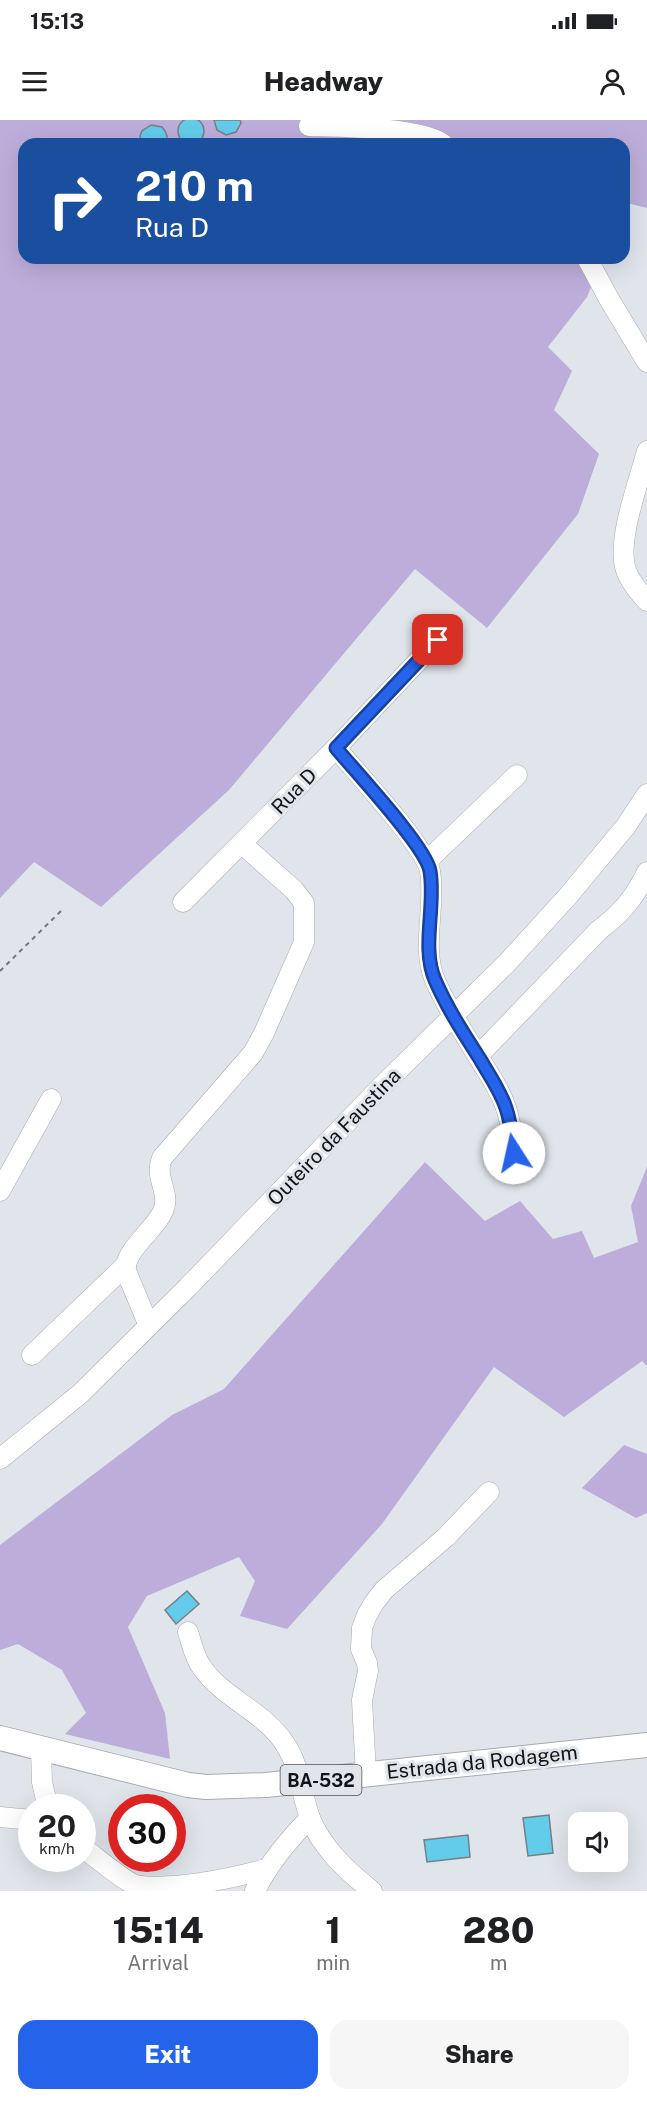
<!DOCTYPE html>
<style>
body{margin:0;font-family:"Public Sans",sans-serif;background:#f6f6f6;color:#202124;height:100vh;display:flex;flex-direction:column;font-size:22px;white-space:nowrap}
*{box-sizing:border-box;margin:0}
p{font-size:20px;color:#757577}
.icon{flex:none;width:33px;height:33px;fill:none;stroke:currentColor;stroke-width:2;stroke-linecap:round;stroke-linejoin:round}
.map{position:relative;height:1771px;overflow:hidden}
.drawer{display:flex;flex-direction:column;background:#fff;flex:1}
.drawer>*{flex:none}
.hud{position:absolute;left:18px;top:18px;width:612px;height:126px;border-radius:18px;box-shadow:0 6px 24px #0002;background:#1a4fa0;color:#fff;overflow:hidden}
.buttons{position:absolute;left:568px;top:1692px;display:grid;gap:12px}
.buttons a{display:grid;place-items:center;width:60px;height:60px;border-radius:12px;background:#fff;box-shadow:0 6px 24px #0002;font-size:30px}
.speed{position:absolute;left:18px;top:1674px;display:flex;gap:12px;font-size:30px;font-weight:700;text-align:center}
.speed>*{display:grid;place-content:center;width:78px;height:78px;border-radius:50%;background:#fff;box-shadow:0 6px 24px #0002;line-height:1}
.speed small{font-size:15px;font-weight:400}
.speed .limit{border:9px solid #d22;background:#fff;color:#111}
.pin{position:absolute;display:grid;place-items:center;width:51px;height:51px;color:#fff;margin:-26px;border-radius:12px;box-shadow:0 3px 9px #0006}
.me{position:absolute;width:66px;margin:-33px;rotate:350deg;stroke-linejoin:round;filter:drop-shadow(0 0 4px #0008)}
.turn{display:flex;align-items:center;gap:21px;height:126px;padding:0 18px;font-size:27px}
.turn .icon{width:78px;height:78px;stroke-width:2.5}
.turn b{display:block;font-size:42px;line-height:51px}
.eta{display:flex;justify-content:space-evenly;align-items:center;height:102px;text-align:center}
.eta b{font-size:36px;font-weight:800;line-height:42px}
.cta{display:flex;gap:12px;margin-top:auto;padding:12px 18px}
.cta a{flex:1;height:69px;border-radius:18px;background:#2563eb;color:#fff;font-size:24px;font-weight:800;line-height:69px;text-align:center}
.cta a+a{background:#f6f6f6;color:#202124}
.status{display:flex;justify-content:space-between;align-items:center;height:42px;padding:0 30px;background:#fff;direction:ltr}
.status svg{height:16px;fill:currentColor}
header{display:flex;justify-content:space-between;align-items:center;height:78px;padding:0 18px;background:#fff;font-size:27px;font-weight:800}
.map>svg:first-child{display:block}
</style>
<div class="status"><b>15:13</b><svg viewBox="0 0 49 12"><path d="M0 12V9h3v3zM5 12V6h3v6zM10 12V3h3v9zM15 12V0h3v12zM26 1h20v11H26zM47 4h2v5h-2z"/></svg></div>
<header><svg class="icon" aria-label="menu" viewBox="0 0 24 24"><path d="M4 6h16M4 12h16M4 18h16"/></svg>Headway<svg class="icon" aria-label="person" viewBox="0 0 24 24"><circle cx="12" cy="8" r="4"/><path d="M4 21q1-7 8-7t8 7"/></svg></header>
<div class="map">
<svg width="647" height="1771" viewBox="0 0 647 1771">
<rect width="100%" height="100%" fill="#dfe5eb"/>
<!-- green -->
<g fill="#bdadda">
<path d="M0,0H647V88L627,83L624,90V24H24V138H603L587,177L548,227L572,251L554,290L599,334L578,394L487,508L415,449L229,670L101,787L34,742L0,778Z"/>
<path d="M425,1042L485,1101L520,1081L553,1119L582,1111L594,1138L638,1122L631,1086L647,1047V1246L642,1241L564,1297L494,1247L382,1404L287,1509L240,1496L255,1461L239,1437L147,1476L128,1507L165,1593L170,1639L65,1614L86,1593L62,1550L18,1524L0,1530V1425L172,1295L224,1269Z"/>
<path d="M624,1325L647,1334V1393L636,1398L582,1368Z"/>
</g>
<!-- building -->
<g fill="#63ccea" stroke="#787f82" stroke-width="1.5">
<circle cx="191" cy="11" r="13"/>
<path d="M214,0H240L241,3L236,12L226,15L217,10Z"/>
<path d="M151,5L162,7L165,11L167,16L166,24H141L140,16L142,11Z"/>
<path d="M187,1471L199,1484L176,1504L165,1490Z"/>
<path d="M549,1695L553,1733L528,1736L523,1698Z"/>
<path d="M468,1715L470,1737L427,1742L424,1720Z"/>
</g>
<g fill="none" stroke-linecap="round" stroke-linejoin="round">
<!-- minor casing -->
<g stroke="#a5abb0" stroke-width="21">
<g id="minor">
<path d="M309,6C339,7 420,7 443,24"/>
<path d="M587,138L609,179L647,242"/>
<path d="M647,331C639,362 616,421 626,450C630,462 639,472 647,481"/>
<path d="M336,628C355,651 426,727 430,751C436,786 421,828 435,860C447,889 466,916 482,943C491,957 501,972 506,988C512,1005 513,1024 516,1042"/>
<path d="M427,741L517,655"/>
<path d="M183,782L336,628L452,505"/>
<path d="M478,936L599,810C621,794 635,777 647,752"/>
<path d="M0,1071L51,979"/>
<path d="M149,1206L126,1151C123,1130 159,1107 164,1088C170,1072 154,1058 162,1038L253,933L264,913L304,822V783L294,770L242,724"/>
<path d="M32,1235L125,1146"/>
<path d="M0,1339L80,1274L188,1167L380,968L506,844L568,776L626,706L647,674"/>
<path d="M188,1512C192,1524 194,1536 201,1546C223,1579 264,1591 285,1624C300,1646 301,1674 310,1698C322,1728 347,1751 372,1771"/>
<path d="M41,1629L42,1662L48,1688"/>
<path d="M366,1655L362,1580L368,1551L367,1543L361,1529L362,1508L367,1495L374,1483L384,1470L446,1417L489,1372"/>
<path d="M0,1697L32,1700"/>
<path d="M82,1727C96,1737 121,1759 135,1765C172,1771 230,1759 266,1749"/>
<path d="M255,1771C269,1743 288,1720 310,1698"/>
</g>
</g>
<!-- major casing -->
<g stroke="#a5abb0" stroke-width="26">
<path id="major" d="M0,1618L188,1665L206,1667L266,1665L647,1625"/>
</g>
<!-- path -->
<path stroke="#72767a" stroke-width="2" stroke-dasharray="4.5 4.5" stroke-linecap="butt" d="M0,851L63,789"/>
<!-- minor -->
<use href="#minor" stroke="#fff" stroke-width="20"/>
<!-- major -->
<use href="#major" stroke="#fff" stroke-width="24"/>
</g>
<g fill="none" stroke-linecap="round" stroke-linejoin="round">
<!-- route casing -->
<g stroke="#184099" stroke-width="15">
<path id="route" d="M438,520L336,628C355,651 426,727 430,751C436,786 421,828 435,860C447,888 464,914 480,939C489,955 500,970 506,988C511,1002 512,1018 514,1033"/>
</g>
<!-- route -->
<use href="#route" stroke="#2563eb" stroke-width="10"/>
</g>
<g text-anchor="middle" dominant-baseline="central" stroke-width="6" stroke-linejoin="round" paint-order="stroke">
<!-- shield labels -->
<rect fill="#dfe5eb" stroke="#4f5255" stroke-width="1.5" x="280.5" y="1645" width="81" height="30" rx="4.5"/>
<g font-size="18" font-weight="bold" fill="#111315">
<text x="321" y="1660">BA-532</text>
</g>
<!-- street labels -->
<g font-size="20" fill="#111315" stroke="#dfe5eb">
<text transform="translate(294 671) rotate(-46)">Rua D</text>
<text transform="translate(334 1017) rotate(-46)">Outeiro da Faustina</text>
<text transform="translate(482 1642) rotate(-6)">Estrada da Rodagem</text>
</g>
</g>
</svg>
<div class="buttons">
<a><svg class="icon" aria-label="sound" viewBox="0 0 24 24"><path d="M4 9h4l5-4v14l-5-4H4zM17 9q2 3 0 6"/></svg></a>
</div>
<div class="speed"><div>20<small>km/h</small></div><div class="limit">30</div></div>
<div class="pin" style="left:438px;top:520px;background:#d93025"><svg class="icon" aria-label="arrive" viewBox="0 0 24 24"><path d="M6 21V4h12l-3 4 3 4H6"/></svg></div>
<svg class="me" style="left:514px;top:1033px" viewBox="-20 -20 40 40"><circle r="19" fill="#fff"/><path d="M0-13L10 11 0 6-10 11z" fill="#2563eb"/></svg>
<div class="hud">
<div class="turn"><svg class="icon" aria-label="right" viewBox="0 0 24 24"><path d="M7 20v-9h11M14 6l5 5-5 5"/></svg><div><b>210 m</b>Rua D</div></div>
</div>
</div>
<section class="drawer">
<div class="eta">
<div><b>15:14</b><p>Arrival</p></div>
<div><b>1</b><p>min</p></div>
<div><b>280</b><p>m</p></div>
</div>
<div class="cta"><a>Exit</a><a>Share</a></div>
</section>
